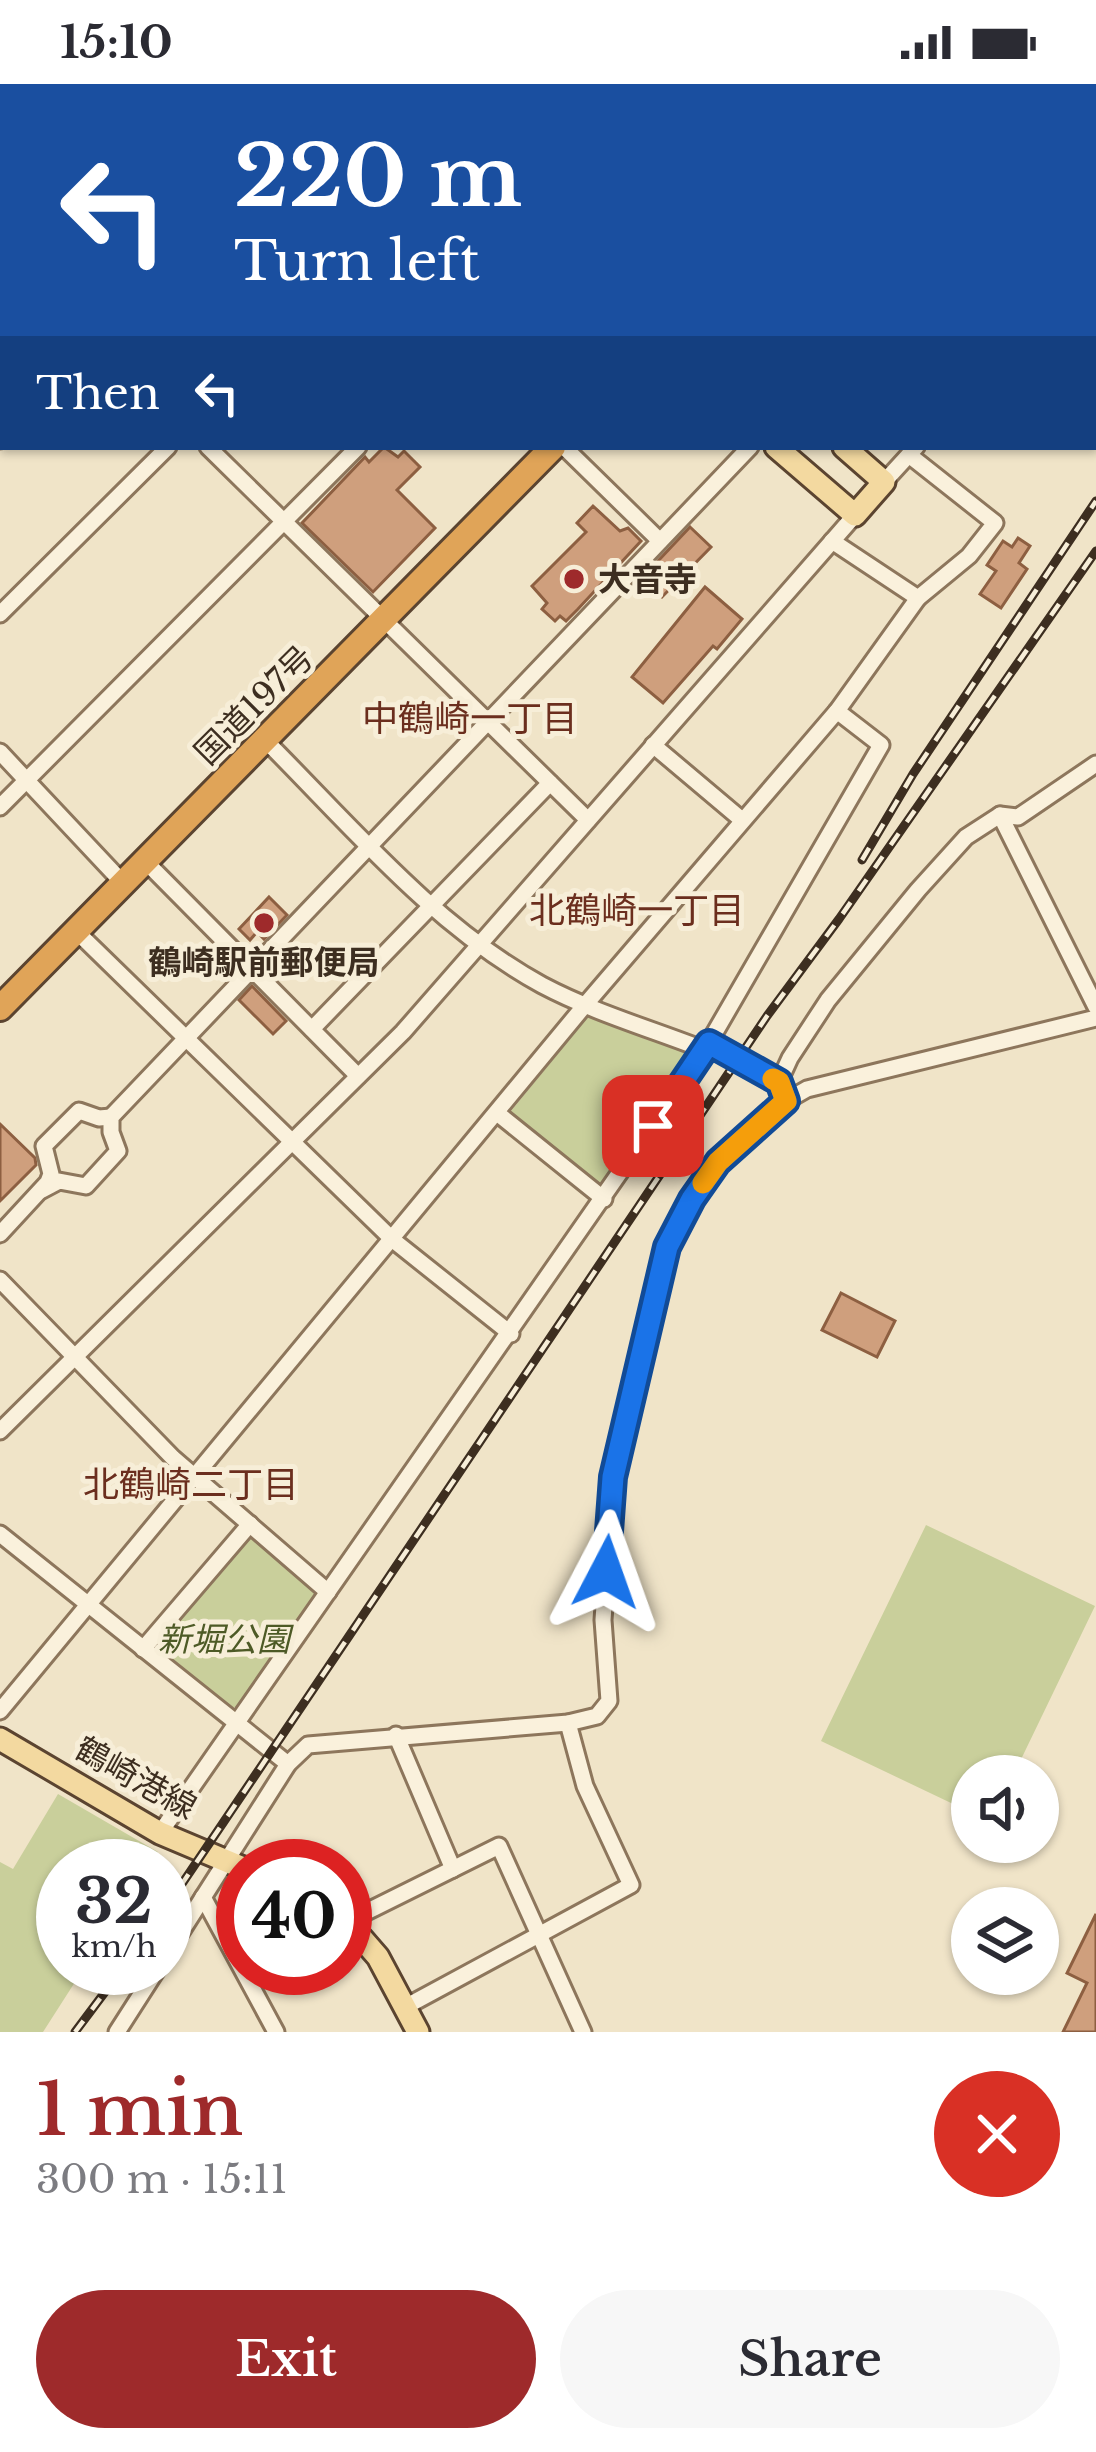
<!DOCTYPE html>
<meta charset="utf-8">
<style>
body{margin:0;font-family:"Libre Baskerville","Noto Sans JP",serif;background:#f7f7f7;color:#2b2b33;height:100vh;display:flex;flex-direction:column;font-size:45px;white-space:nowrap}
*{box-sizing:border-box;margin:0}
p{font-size:39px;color:#7c7c81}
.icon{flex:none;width:66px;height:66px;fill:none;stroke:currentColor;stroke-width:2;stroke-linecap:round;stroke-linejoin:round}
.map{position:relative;height:1948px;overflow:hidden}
.drawer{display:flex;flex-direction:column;background:#fff;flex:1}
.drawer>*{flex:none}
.hud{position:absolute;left:0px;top:0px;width:1098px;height:366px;box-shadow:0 3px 9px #0004;background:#1a4fa0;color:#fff;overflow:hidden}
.controls{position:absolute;left:951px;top:1671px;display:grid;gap:24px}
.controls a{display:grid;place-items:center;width:108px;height:108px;border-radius:50%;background:#fff;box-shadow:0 3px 9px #0004;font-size:60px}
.speed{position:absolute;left:36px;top:1755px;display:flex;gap:24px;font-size:60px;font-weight:700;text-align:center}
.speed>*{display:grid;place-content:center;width:156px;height:156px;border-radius:50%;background:#fff;box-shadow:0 3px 9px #0004;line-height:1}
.speed small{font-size:30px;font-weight:400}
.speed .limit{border:18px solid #d22;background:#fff;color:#111}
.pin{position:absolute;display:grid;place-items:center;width:102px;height:102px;color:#fff;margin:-51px;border-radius:24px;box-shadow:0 6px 18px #0006}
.me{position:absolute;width:132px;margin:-66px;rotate:4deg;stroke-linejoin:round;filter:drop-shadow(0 0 9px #0008)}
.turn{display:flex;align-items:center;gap:42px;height:252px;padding:0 36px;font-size:54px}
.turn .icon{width:156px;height:156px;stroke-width:2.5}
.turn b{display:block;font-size:84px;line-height:102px}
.then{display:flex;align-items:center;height:114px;padding:0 36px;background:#0003;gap:24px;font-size:45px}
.round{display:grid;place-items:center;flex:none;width:126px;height:126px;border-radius:63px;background:#f7f7f7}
.headline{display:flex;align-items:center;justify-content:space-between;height:204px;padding:0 36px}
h1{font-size:72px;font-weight:600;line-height:90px;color:#9e2a2b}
.button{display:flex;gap:24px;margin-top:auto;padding:24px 36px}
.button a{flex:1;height:138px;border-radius:72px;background:#9e2a2b;color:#fff;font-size:48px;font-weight:600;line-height:138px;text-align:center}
.button a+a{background:#f7f7f7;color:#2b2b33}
.status{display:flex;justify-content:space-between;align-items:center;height:84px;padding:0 60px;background:#fff;direction:ltr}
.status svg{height:33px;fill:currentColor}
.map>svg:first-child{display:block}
</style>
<div class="status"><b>15:10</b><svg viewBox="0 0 49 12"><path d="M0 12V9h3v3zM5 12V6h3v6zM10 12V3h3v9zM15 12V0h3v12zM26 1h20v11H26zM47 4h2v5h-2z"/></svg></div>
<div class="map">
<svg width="1096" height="1948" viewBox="0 0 1096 1948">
<rect width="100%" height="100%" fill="#f0e4c8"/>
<!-- green -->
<g fill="#c9cf9b">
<path d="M595,931L690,968L692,974L605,1105L596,1106L512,1035L511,1027L588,932Z"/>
<path d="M926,1441L1095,1522L1013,1692H972V1729L821,1657Z"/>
<path d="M252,1451L315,1505L317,1513L236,1623H230L157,1566L156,1558L244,1452Z"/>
<path d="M58,1710L158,1768L149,1782H63V1884H84L43,1948H0V1778L13,1785Z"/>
</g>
<!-- building -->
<g fill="#cf9f7d" stroke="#8d5f41" stroke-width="3">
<path d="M384,363L398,373L404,367L420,383L397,406L435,444L373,508L302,439L365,373L369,378Z"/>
<path d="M593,422L620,447L628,444L641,457L578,525L566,537L560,532L555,537L542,525L547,519L532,502L586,448L577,439Z"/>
<path d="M690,443L711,463L662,513L642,494Z"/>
<path d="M1018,454L1030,462L1019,479L1027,485L1001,524L980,510L996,487L987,481L1003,457L1012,463Z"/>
<path d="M705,503L742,535L717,565L713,562L663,619L632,593Z"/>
<path d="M269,813L287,831L264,855L257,848L250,856L239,845Z"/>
<path d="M252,902L286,937L273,950L239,916Z"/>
<path d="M0,1040L35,1074L36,1081L0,1117Z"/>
<path d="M841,1209L895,1237L877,1273L822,1246Z"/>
<path d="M1096,1830V1948H1063L1087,1899L1067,1889Z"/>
</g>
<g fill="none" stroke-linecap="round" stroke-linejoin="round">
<!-- minor casing -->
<g stroke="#8d765c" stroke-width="21">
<g id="minor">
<path d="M655,0L659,3"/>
<path d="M1024,0L1028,3"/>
<path d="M257,3L261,0"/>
<path d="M319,3L322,0"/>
<path d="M484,3L486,0"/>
<path d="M632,3L634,0"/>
<path d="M1011,3L1013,0"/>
<path d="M1095,45L1096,46"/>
<path d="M1095,106L1096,104"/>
<path d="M0,169L3,167"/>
<path d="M0,229L3,228"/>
<path d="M1095,241L1096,240"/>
<path d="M0,356L3,353"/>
<path d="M208,363L588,736"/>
<path d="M564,363L660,457"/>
<path d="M884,398L916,363"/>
<path d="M832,457L918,514L969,472L995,439L909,371"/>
<path d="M0,530L168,363"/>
<path d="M265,656C351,742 434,842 542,901C593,928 651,945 705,966"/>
<path d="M653,661L742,736"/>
<path d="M0,668L123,799"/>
<path d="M0,723L358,363"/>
<path d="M1000,731L1096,923"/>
<path d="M145,777L358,992"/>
<path d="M76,847L393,1156L511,1250"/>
<path d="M312,945L550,699"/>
<path d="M709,959L779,998"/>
<path d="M786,1017L779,998L790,974L828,916L918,806L966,753L1000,731L1018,733L1096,680"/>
<path d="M497,1029L604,1115"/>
<path d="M42,1106L59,1097L86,1102L118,1067L111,1048V1033L750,363"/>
<path d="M0,1150L48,1098L51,1090L44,1062L79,1027L99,1034L111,1033"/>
<path d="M0,1196L173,1374L328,1508"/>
<path d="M0,1347L403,948L855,431"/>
<path d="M0,1450L288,1680"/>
<path d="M143,1565L250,1440"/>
<path d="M0,1627L585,921L837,627L918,514"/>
<path d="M396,1651L453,1785"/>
<path d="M160,1749L703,969L881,661L837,627"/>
<path d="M203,1813L276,1948"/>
<path d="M348,1837L499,1762L583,1948"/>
<path d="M165,1873L288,1680L308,1661L568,1639L597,1632L609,1617L603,1536L613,1393L667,1163L692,1115L719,1078L786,1017L807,1005L1096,934"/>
<path d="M405,1923L631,1801L585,1702L568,1639"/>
<path d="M117,1948L158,1884"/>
</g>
</g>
<!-- major casing -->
<g stroke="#5b4430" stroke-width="27">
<g id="major">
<path d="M460,0L463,3"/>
<path d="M776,363L855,431L884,398L844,363"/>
<path d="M0,1655L160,1749L243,1784"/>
<path d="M345,1835L378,1873L418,1948"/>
</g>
</g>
<!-- highway casing -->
<g stroke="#5b4430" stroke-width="30">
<g id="highway">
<path d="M835,3L837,0"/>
<path d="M0,924L553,363"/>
</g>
</g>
<!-- minor -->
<use href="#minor" stroke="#faf1dc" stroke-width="15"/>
<!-- major -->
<use href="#major" stroke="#f3d9a0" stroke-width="21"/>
<!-- highway -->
<use href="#highway" stroke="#e0a458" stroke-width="24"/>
<!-- rail casing -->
<g stroke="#3d2e20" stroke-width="9">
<g id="rail">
<path d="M862,776L913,690L1096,417"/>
<path d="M165,1825L767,932L839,835L1096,467"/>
<path d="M75,1948L123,1884"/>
</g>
</g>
<!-- rail -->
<use href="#rail" stroke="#f7eed8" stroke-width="4.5" stroke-dasharray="14" stroke-linecap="butt"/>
</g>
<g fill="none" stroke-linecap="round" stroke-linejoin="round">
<!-- route casing -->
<g stroke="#114b97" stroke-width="30">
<path id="route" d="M606,1488L613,1393L667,1163L692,1115L718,1078L786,1017L779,998L709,959L653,1042"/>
</g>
<!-- route -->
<use href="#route" stroke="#1a73e8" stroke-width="21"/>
<!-- slow -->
<path stroke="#f59e0b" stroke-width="21" d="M703,1099L718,1078L786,1017L779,998L773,995"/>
</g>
<!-- markers -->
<g fill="#9e2a2b" stroke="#f7eed8" stroke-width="4.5">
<circle cx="574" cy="495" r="12"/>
<circle cx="264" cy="839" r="12"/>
</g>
<g text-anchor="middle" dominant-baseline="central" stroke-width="10" stroke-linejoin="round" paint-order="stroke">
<!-- poi labels -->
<g font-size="33" font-weight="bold" fill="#3d2e20" stroke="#f7eed8" text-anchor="start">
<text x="598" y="495">大音寺</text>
<text x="264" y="878" text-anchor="middle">鶴崎駅前郵便局</text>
</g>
<!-- street labels -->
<g font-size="33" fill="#3d2e20" stroke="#f7eed8">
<text transform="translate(254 621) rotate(-45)">国道197号</text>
<text transform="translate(136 1694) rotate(29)">鶴崎港線</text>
</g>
<!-- park labels -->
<g font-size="33" font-style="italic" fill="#4d5a26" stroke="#f7eed8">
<text x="224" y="1555">新堀公園</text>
</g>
<!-- neighbourhood labels -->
<g font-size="36" fill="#6b2e1e" stroke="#f7eed8">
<text x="470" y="634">中鶴崎一丁目</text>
<text x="637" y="826">北鶴崎一丁目</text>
<text x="191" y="1400">北鶴崎二丁目</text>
</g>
</g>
</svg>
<div class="controls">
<a><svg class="icon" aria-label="sound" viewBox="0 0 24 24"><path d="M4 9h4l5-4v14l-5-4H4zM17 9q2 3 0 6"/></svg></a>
<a><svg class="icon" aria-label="layers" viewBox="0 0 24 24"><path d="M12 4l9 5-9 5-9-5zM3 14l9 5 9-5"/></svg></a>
</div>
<div class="speed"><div>32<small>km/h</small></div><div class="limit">40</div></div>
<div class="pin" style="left:653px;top:1042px;background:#d93025"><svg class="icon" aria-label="arrive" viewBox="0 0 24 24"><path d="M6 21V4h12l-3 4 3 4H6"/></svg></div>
<svg class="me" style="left:606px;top:1488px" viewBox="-20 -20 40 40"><path d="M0-17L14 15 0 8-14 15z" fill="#1a73e8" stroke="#fff" stroke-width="4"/></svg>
<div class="hud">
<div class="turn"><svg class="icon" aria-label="left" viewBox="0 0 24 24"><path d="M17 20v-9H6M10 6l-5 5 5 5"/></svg><div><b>220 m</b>Turn left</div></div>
<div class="then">Then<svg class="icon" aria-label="left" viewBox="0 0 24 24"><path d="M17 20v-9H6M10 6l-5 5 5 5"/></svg></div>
</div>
</div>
<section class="drawer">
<div class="headline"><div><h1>1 min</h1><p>300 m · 15:11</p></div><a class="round" style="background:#d93025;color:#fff"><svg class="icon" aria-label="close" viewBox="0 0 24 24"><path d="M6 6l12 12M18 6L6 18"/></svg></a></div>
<div class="button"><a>Exit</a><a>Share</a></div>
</section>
